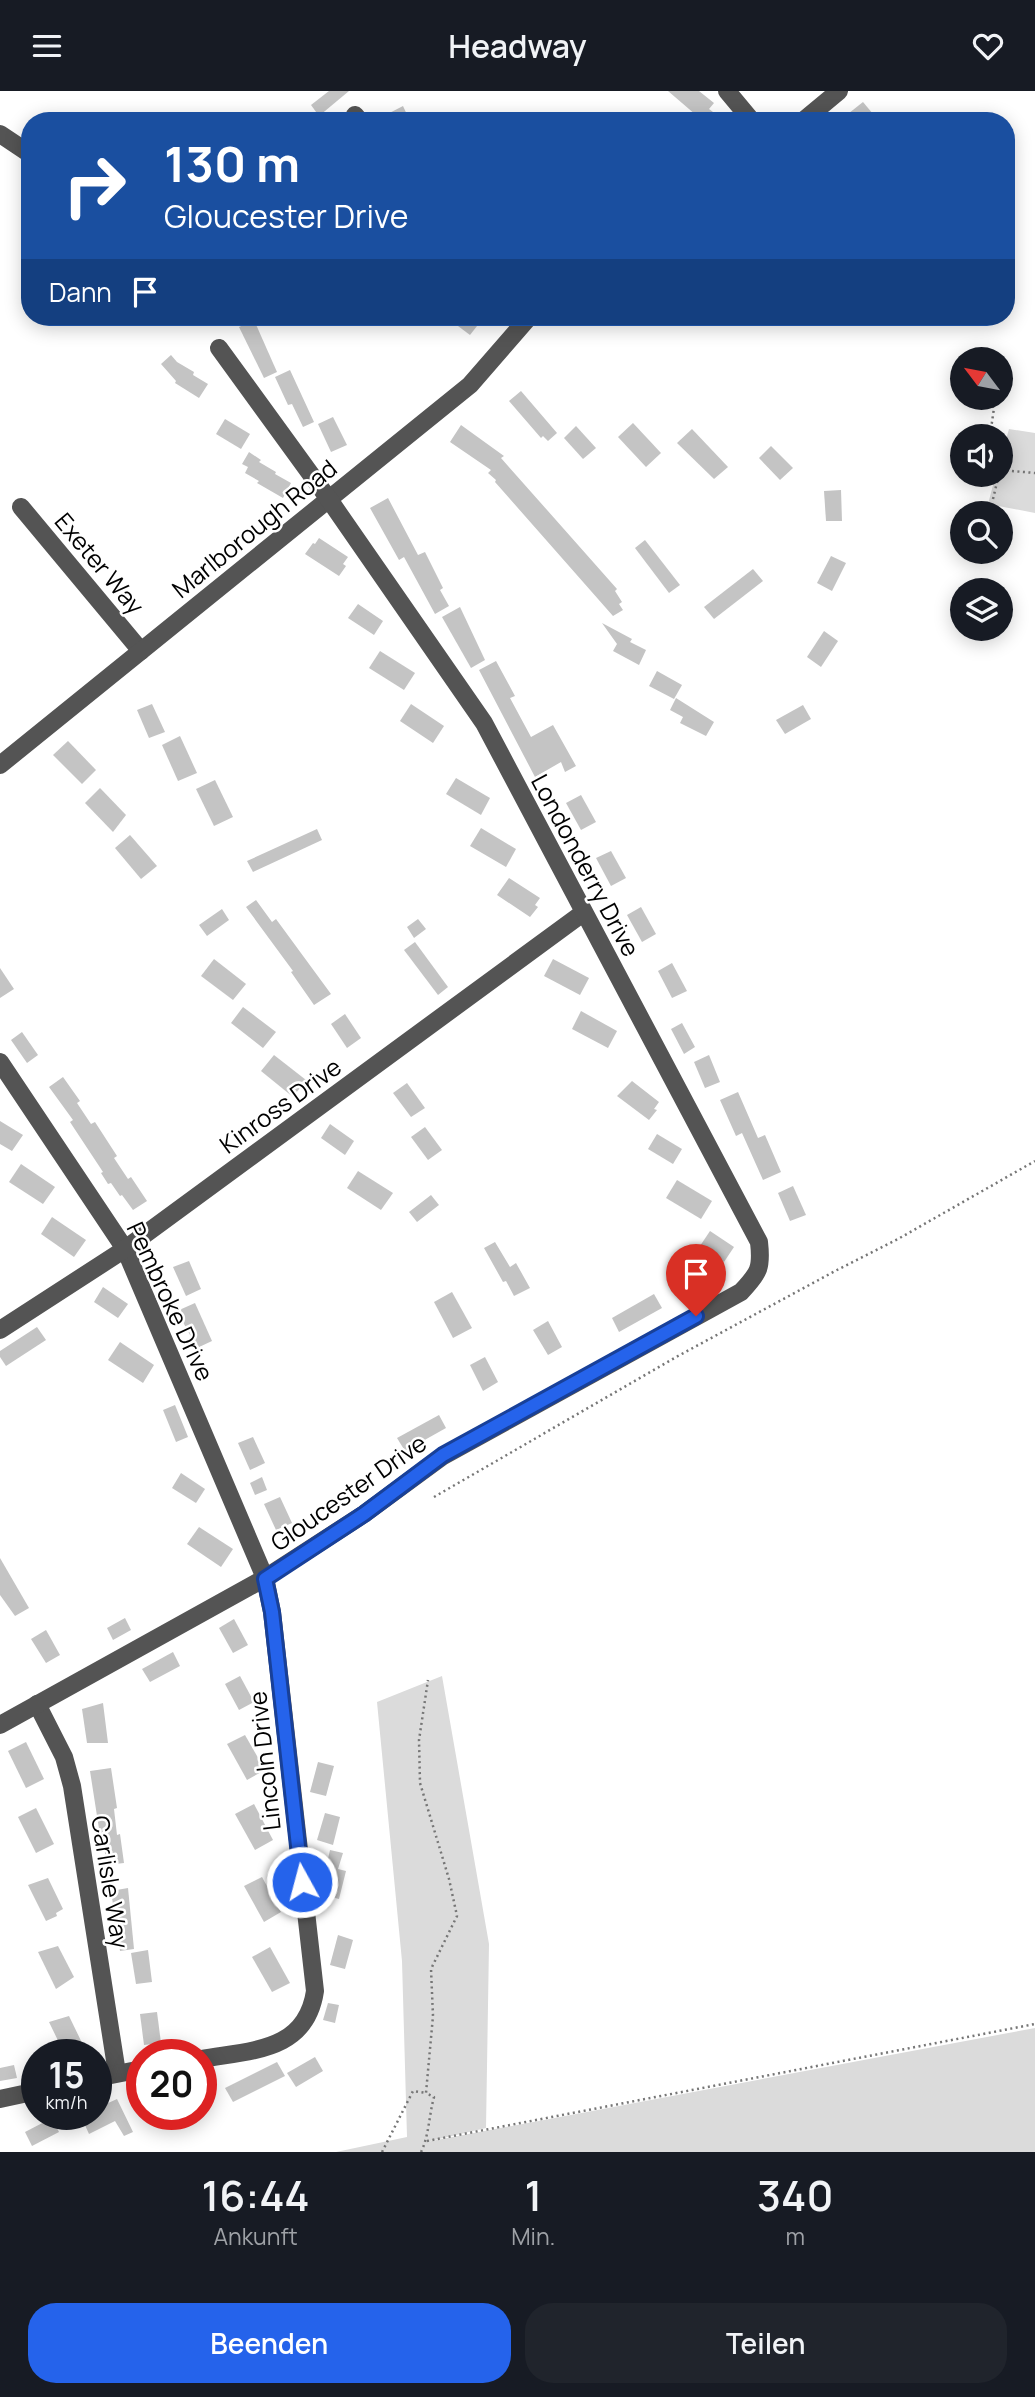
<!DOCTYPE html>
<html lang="de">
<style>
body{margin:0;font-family:Manrope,sans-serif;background:#20242c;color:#f1f3f6;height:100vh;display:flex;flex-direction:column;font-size:26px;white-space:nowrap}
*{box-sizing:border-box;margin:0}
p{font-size:23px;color:#9ea1a6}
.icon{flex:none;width:38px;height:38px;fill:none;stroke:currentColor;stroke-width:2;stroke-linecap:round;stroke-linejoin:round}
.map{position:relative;height:2061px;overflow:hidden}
.details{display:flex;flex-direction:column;background:#171b24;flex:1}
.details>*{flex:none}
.banner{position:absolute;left:21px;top:21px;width:994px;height:214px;border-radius:28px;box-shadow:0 4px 18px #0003;background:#1a4fa0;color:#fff;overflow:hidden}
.needle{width:46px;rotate:302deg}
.fabs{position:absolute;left:950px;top:256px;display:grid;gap:14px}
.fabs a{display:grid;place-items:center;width:63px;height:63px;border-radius:50%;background:#171b24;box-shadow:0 4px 18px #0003;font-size:35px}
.speed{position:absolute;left:21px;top:1948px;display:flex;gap:14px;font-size:35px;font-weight:700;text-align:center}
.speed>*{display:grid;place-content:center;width:91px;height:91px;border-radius:50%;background:#171b24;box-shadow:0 4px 18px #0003;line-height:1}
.speed small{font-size:18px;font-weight:400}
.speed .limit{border:10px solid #d22;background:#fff;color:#111}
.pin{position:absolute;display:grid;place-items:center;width:60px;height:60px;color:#fff;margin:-72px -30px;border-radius:50% 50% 50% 0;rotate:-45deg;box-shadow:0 0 7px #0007}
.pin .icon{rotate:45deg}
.me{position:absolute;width:77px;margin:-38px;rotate:353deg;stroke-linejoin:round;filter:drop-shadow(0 0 5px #0008)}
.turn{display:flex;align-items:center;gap:24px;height:147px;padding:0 28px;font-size:32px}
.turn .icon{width:91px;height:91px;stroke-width:2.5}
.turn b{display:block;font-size:49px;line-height:60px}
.then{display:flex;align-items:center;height:66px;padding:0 28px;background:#0003;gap:14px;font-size:26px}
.eta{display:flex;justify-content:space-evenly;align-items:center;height:119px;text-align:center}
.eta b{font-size:42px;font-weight:600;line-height:49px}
.action{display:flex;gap:14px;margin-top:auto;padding:14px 28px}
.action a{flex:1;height:80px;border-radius:28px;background:#2563eb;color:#fff;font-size:28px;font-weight:600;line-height:80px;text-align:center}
.action a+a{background:#20242c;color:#f1f3f6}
header{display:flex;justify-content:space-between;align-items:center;height:91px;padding:0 28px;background:#171b24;font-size:32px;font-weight:600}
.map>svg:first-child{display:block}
</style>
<header><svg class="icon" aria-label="menu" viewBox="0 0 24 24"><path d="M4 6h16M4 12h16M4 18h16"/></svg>Headway<svg class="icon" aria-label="heart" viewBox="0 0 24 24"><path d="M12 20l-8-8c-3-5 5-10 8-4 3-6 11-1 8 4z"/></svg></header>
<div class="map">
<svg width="1035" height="2061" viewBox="0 0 1035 2061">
<rect width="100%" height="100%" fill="#fff"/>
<!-- green -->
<g fill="#dbdbdb">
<path d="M1009,338L1035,342V422L988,413L996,383H1001V366Z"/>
<path d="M442,1585L489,1853L486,2037L426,2051L1035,1937V2061H336L407,2046L402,1870L377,1611Z"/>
</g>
<!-- building -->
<g fill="#c4c4c4">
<path d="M329,0H349L319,25L311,14Z"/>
<path d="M668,0H699L714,12L709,18L725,30H703Z"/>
<path d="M863,11L873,23L864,30H839Z"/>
<path d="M403,15L410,30H374Z"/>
<path d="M446,226H484L470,244Z"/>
<path d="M254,229L277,281L264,287L239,236Z"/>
<path d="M171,264L177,271L194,281L193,284L208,293L199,307L175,292L176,290L161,273Z"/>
<path d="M290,279L314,331L303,336L292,313L288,314L275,286Z"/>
<path d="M521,300L557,342L548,350L543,345L541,347L509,310Z"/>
<path d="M333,326L347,354L331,361L318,333Z"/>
<path d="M225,328L250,343L241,358L216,343Z"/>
<path d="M633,332L661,362L646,376L618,346Z"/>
<path d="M461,334L504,365L501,367L617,498L615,500L622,511L619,513L623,519L613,525L495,391L496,389L488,382L491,379L450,351Z"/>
<path d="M576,335L596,357L583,368L564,347Z"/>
<path d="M692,338L728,376L714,388L677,352Z"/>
<path d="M771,355L793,377L780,389L759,367Z"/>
<path d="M249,361L261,369L259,371L276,381L275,383L291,392L283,407L257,392L259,390L245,382L248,376L242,373Z"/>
<path d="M841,399L842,430H826L824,400Z"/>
<path d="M388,407L418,464L425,461L443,497L440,499L449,515L435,523L404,466L399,469L370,417Z"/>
<path d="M319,447L348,466L343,473L346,475L339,485L305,463L313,452L315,453Z"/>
<path d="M645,449L680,494L669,502L635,457Z"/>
<path d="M831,465L846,472L832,500L817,492Z"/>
<path d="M753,478L763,490L714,528L704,516Z"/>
<path d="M358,513L383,530L374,544L348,527Z"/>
<path d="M460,516L485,569L471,577L442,526Z"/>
<path d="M602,532L632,548L630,551L646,559L639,574L613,560L617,553Z"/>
<path d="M824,540L838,550L821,576L807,566Z"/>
<path d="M380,560L415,582L404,599L369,577Z"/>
<path d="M496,570L515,605L510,607L531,646L553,634L576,675L565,681L561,671L535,686L479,579Z"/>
<path d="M657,580L682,594L674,608L649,595Z"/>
<path d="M676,607L714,631L706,645L680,632L683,626L670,619Z"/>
<path d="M152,613L165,641L149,647L137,619Z"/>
<path d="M411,613L444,635L433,652L400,630Z"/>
<path d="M803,614L811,628L785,643L776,629Z"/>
<path d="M180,645L197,682L178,690L162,654Z"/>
<path d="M68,650L96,679L82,693L53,664Z"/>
<path d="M456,687L490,707L481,724L446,703Z"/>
<path d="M215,689L233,726L214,735L196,698Z"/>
<path d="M100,697L126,724L113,741L85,712Z"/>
<path d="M581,704L596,731L581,739L566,712Z"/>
<path d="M481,737L516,758L506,776L470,755Z"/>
<path d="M317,738L322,749L253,781L247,770Z"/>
<path d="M130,744L157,775L141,788L115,757Z"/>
<path d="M611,760L626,787L611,795L596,767Z"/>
<path d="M509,787L540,807L535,814L538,816L530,826L497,804Z"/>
<path d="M256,809L272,831L276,828L331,903L314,914L291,881L293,880L246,816Z"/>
<path d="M641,816L656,843L642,851L627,824Z"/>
<path d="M222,818L229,829L207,845L199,834Z"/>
<path d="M418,828L426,838L414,847L407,836Z"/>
<path d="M415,851L448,896L438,904L404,859Z"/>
<path d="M214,868L246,893L233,909L201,885Z"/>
<path d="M553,868L589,887L580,904L544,885Z"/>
<path d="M672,872L687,900L672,907L658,880Z"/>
<path d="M0,877L14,898L0,907Z"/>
<path d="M243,916L276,941L263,957L231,932Z"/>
<path d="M581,920L617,940L608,957L572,938Z"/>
<path d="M345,923L361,947L347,957L331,933Z"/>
<path d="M682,932L695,956L684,963L671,938Z"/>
<path d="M22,941L38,964L27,972L11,949Z"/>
<path d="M274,964L306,989L293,1006L261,980Z"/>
<path d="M709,964L720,991L705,997L694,971Z"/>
<path d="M63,986L80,1010L77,1012L91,1033L95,1031L117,1065L114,1067L128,1088L131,1086L147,1110L133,1119L122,1104L120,1105L111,1092L108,1093L101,1082L103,1081L70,1031L73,1029L49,996Z"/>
<path d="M632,990L659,1011L654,1018L657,1019L649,1029L617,1005Z"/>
<path d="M407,992L425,1017L411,1026L393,1002Z"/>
<path d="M738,1001L758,1047L765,1044L781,1081L763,1089L742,1042L736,1045L720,1009Z"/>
<path d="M0,1030L23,1044L12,1060L0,1053Z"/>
<path d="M330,1033L354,1050L345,1064L321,1047Z"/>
<path d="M425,1036L442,1059L428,1069L411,1046Z"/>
<path d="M657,1043L682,1058L673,1073L648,1058Z"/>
<path d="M21,1073L55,1096L43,1113L9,1091Z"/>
<path d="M358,1080L393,1102L381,1119L347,1097Z"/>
<path d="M677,1089L712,1110L701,1128L666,1107Z"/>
<path d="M793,1095L806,1124L790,1130L778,1102Z"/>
<path d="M431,1104L439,1114L417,1131L409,1121Z"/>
<path d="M52,1126L86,1149L74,1166L41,1143Z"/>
<path d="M710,1140L734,1156L724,1171L700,1155Z"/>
<path d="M495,1151L510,1176L516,1172L530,1197L514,1205L506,1190L503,1191L484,1157Z"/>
<path d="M189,1170L201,1198L186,1205L173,1176Z"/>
<path d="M103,1196L128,1213L118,1227L94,1211Z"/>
<path d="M452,1201L472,1237L453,1247L434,1211Z"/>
<path d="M654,1203L662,1217L619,1241L612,1227Z"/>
<path d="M195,1212L212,1250L197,1257L177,1220Z"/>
<path d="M548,1230L562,1256L548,1264L533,1239Z"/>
<path d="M37,1236L46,1249L6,1275L0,1266V1260Z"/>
<path d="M120,1251L154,1274L143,1292L108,1269Z"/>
<path d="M485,1266L498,1291L483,1300L470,1274Z"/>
<path d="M175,1314L188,1346L176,1351L163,1319Z"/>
<path d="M439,1324L446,1337L405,1360L397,1347Z"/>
<path d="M253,1346L265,1372L250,1379L238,1352Z"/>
<path d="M181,1382L205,1398L196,1412L172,1397Z"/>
<path d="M262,1386L267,1399L255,1404L250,1392Z"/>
<path d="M280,1406L292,1432L276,1439L264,1413Z"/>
<path d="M199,1436L233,1458L221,1476L187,1453Z"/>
<path d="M0,1467L29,1517L15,1525L0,1504Z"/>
<path d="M125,1527L131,1539L113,1549L107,1537Z"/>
<path d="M234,1528L248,1554L233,1562L219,1537Z"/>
<path d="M46,1539L60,1564L46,1572L31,1548Z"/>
<path d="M173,1561L180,1575L150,1591L142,1578Z"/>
<path d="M240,1585L254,1611L239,1619L225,1593Z"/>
<path d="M103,1612L108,1652H87L82,1618Z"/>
<path d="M245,1644L265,1679L247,1689L227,1653Z"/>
<path d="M26,1651L44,1688L26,1697L8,1660Z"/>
<path d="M318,1671L334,1675L326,1705L310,1701Z"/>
<path d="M111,1677L117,1717L114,1718L117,1744L120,1743L124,1772L107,1774L104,1756L102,1757L90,1680Z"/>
<path d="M254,1713L273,1749L255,1759L235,1723Z"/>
<path d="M36,1717L54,1753L36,1762L18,1726Z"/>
<path d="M325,1722L340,1726L333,1754L317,1749Z"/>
<path d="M330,1759L343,1762L338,1778L346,1780L339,1808L323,1804L328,1786L324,1785Z"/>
<path d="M262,1786L281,1821L264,1831L244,1795Z"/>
<path d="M48,1787L63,1818L56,1822L57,1825L46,1830L28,1794Z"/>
<path d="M128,1797L134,1858L120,1860L111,1800Z"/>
<path d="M338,1844L353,1849L345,1878L330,1874Z"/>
<path d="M58,1855L74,1886L56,1898L38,1861Z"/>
<path d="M270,1856L290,1892L272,1901L252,1866Z"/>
<path d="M148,1859L152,1891L136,1893L131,1862Z"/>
<path d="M328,1912L339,1914L335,1932L323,1929Z"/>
<path d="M157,1921L161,1952L144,1954L140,1923Z"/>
<path d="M69,1925L84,1956L77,1959L78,1964H65L49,1931Z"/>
<path d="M315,1966L323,1980L296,1996L287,1982Z"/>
<path d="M277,1971L285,1985L233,2011L225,1997Z"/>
<path d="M14,1974L17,1987L0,1990V1977Z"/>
<path d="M117,2008L133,2041L124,2045L115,2030L89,2043L80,2023H96V2021L107,2015L106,2013Z"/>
<path d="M52,2027L59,2041L32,2055L25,2041Z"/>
</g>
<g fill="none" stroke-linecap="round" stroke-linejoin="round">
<!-- path -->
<g stroke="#767676" stroke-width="2.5" stroke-dasharray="2 3.5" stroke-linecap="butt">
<path d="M990,310L994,317L990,345"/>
<path d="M1001,379L1035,382"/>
<path d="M993,408L999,383"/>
<path d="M434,1406L678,1265L837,1179L898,1148L1035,1070"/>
<path d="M427,2050L1035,1933"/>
<path d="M382,2061L413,2000L426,2002"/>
<path d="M421,2061C429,2045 429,2024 434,2006L426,2002L433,1925L431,1878L457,1825L449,1788L420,1692L419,1649L428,1589"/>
</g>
<!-- minor -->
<g stroke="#545454" stroke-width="18">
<path d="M727,0L752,30"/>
<path d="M355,24L360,30"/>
<path d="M803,30L839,0"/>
<path d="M0,43L30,63"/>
<path d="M21,416L141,560"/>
<path d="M0,674L470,294L529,226"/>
<path d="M0,971L125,1158L265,1487L272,1521L315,1900C306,1961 251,1959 201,1968"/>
<path d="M0,1239L125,1158L583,822"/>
<path d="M37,1613L64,1666L72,1695L117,1982"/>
<path d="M0,1634L265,1487L364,1423L443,1365L741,1201C759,1182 762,1177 759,1151L484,632L328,407L219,257"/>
<path d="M96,1987L142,1978"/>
<path d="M0,2008L37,2000"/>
</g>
</g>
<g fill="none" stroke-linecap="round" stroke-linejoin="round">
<!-- route casing -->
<g stroke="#184099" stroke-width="18">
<path id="route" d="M302,1791L272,1521L265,1488L364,1423L443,1364L696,1225"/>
</g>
<!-- route -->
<use href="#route" stroke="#2563eb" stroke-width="12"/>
</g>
<g text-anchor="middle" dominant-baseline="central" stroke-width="5" stroke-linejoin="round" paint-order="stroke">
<!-- street labels -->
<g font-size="24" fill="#000" stroke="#fff">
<text transform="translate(254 437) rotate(-39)">Marlborough Road</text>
<text transform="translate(100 472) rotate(50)">Exeter Way</text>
<text transform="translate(586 774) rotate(62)">Londonderry Drive</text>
<text transform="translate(280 1014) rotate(-36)">Kinross Drive</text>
<text transform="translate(171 1210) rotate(65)">Pembroke Drive</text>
<text transform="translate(348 1401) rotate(-35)">Gloucester Drive</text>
<text transform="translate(264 1670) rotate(-96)">Lincoln Drive</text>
<text transform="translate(111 1791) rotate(81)">Carlisle Way</text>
</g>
</g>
</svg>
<div class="fabs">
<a><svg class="needle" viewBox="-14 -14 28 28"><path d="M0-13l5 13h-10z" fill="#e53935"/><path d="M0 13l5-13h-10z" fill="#9ea1a6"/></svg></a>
<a><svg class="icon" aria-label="sound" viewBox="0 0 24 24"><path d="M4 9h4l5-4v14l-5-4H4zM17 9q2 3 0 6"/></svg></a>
<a><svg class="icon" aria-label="search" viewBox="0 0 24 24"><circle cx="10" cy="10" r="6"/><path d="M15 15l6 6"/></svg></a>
<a><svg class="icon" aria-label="layers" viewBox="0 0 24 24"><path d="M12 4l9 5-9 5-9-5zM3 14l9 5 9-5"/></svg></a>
</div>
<div class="speed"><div>15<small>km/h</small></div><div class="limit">20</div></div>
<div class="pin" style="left:696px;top:1225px;background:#d93025"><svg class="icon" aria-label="arrive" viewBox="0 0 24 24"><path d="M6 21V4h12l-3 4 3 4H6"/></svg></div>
<svg class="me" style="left:302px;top:1791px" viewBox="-20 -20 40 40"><circle r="17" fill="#2563eb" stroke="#fff" stroke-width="3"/><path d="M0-11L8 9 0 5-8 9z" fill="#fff"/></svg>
<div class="banner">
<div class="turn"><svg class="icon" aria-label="right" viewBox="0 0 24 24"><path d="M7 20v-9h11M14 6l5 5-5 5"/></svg><div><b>130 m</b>Gloucester Drive</div></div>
<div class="then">Dann<svg class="icon" aria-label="arrive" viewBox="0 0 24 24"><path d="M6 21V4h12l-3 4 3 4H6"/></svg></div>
</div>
</div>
<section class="details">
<div class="eta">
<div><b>16:44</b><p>Ankunft</p></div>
<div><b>1</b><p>Min.</p></div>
<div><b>340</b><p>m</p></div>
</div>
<div class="action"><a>Beenden</a><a>Teilen</a></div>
</section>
